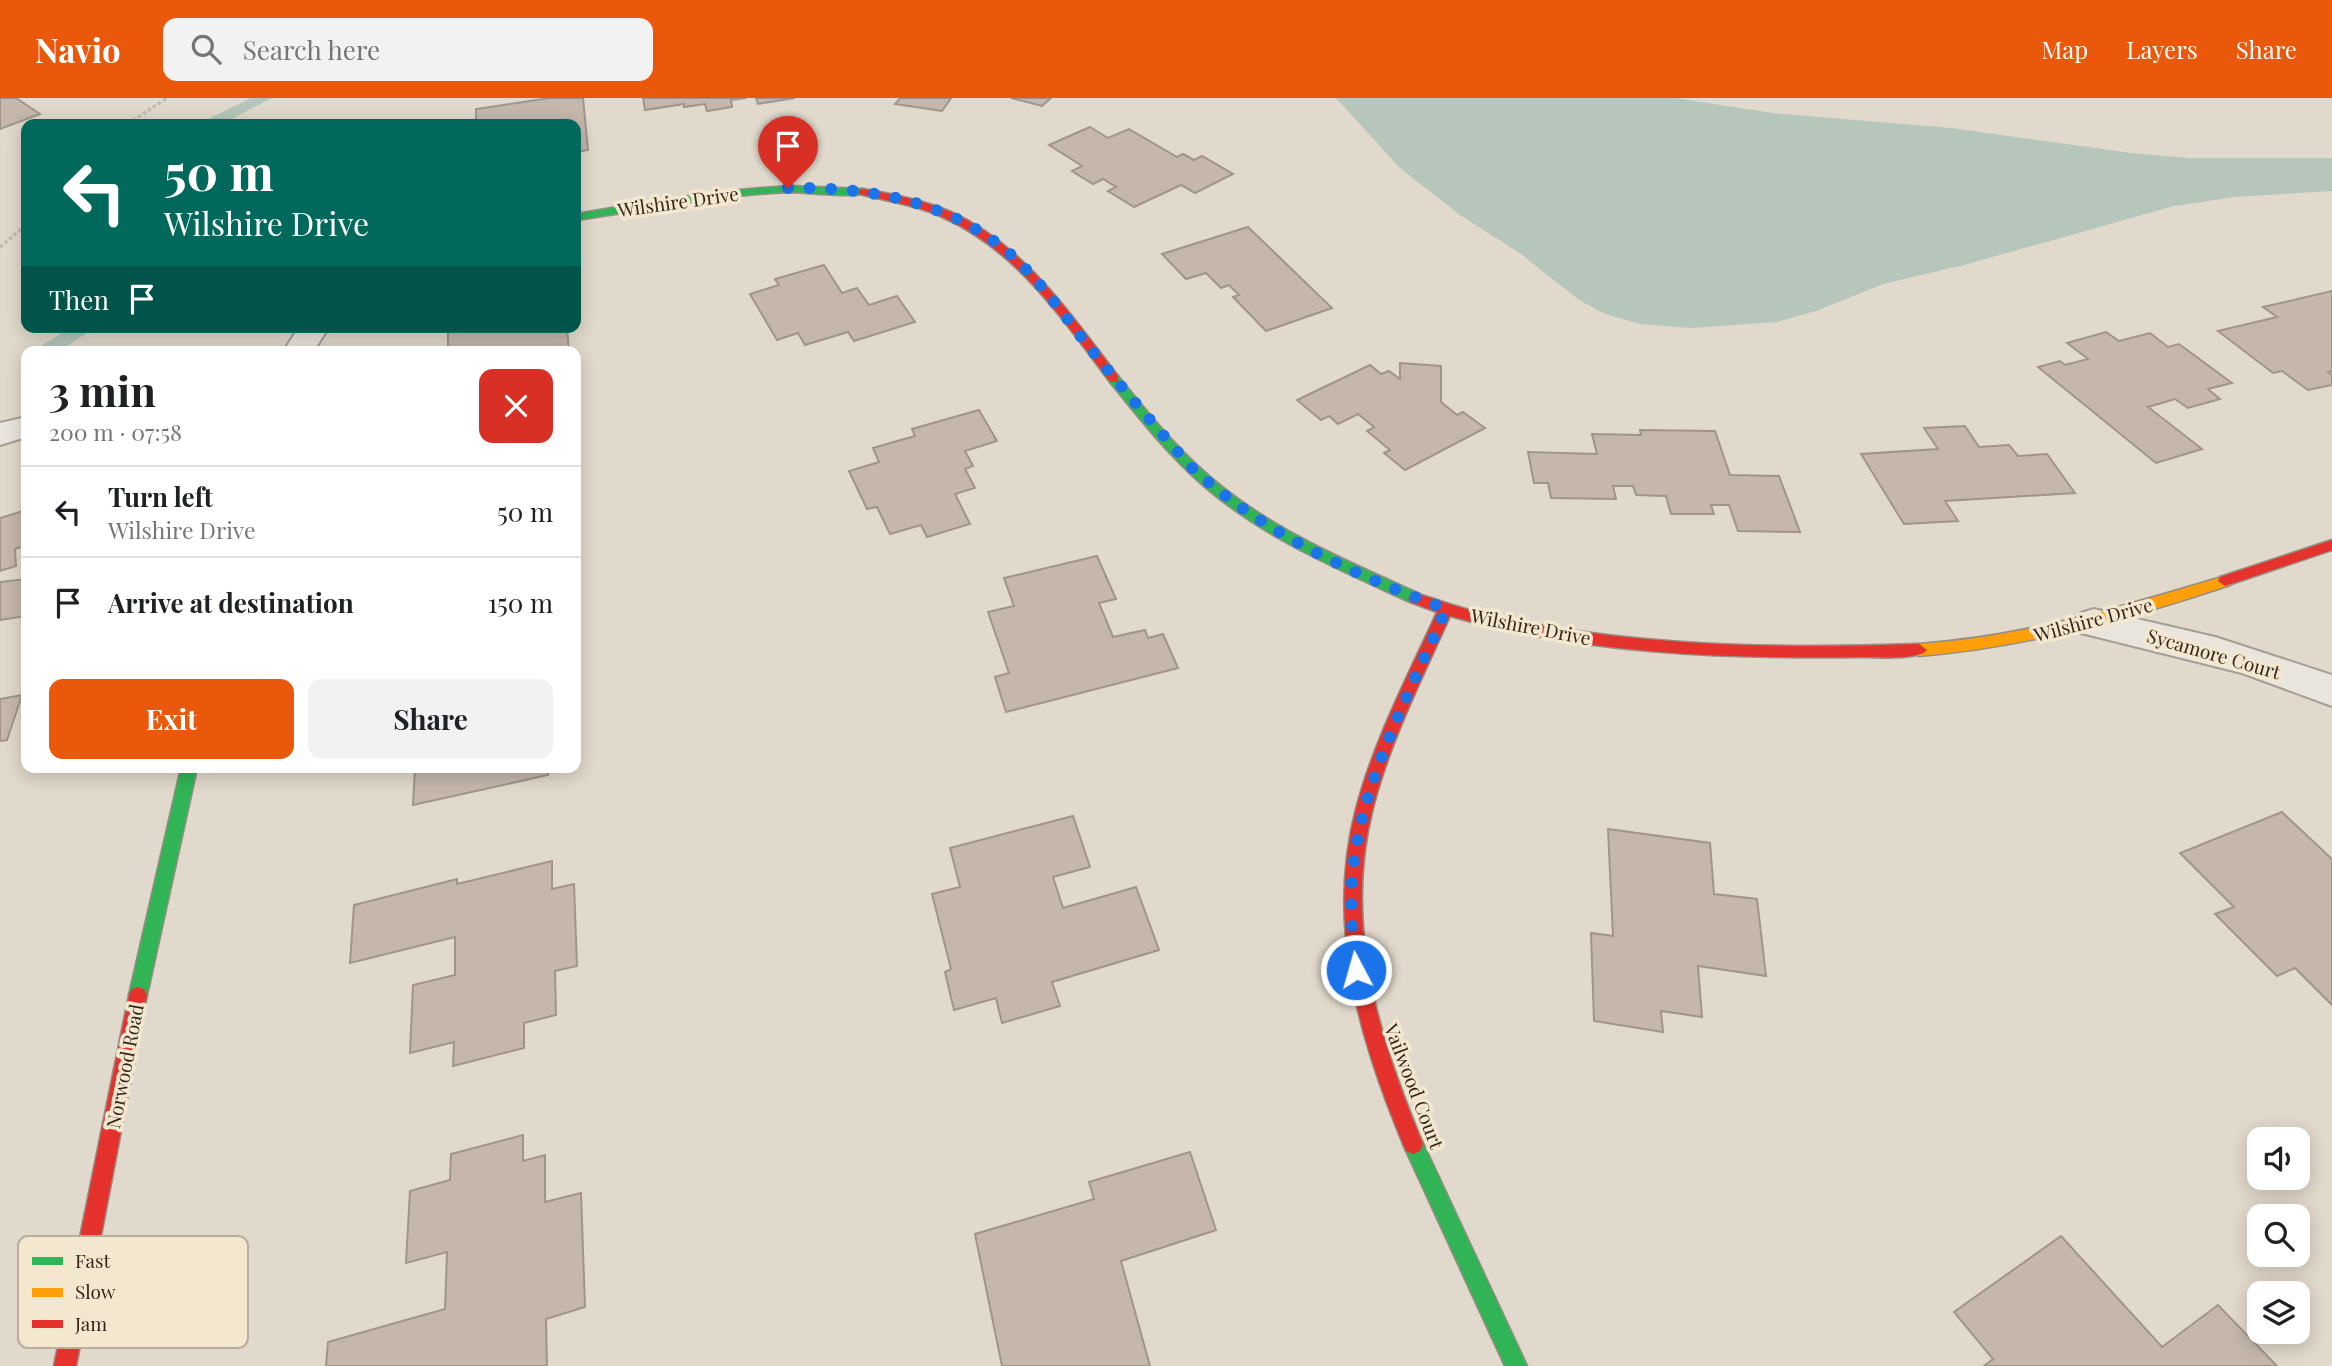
<!DOCTYPE html>
<meta charset="utf-8">
<style>
body{margin:0;font-family:"Playfair Display",serif;background:#f2f2f2;color:#202124;height:100vh;display:flex;flex-direction:column;font-size:26px;white-space:nowrap}
*{box-sizing:border-box;margin:0}
p{font-size:23px;color:#757577}
.icon{flex:none;width:38px;height:38px;fill:none;stroke:currentColor;stroke-width:2;stroke-linecap:round;stroke-linejoin:round}
.map{position:relative;flex:1;overflow:hidden}
.details{position:absolute;left:21px;top:248px;width:560px;height:427px;display:flex;flex-direction:column;background:#fff;border-radius:14px;box-shadow:0 4px 18px #0003}
.details>*{flex:none}
.hud{position:absolute;left:21px;top:21px;width:560px;height:214px;border-radius:14px;box-shadow:0 4px 18px #0003;background:#00695c;color:#fff;overflow:hidden}
.fabs{position:absolute;left:2247px;top:1029px;display:grid;gap:14px}
.fabs a{display:grid;place-items:center;width:63px;height:63px;border-radius:14px;background:#fff;box-shadow:0 4px 18px #0003;font-size:35px}
.pin{position:absolute;display:grid;place-items:center;width:60px;height:60px;color:#fff;margin:-72px -30px;border-radius:50% 50% 50% 0;rotate:-45deg;box-shadow:0 0 7px #0007}
.pin .icon{rotate:45deg}
.me{position:absolute;width:77px;margin:-38px;rotate:354deg;stroke-linejoin:round;filter:drop-shadow(0 0 5px #0008)}
.turn{display:flex;align-items:center;gap:24px;height:147px;padding:0 28px;font-size:32px}
.turn .icon{width:91px;height:91px;stroke-width:2.5}
.turn b{display:block;font-size:49px;line-height:60px}
.then{display:flex;align-items:center;height:66px;padding:0 28px;background:#0003;gap:14px;font-size:26px}
.round{display:grid;place-items:center;flex:none;width:74px;height:74px;border-radius:14px;background:#f2f2f2}
.headline{display:flex;align-items:center;justify-content:space-between;height:119px;padding:0 28px}
h1{font-size:42px;font-weight:700;line-height:52px}
.cta{display:flex;gap:14px;margin-top:auto;padding:14px 28px}
.cta a{flex:1;height:80px;border-radius:14px;background:#ea580c;color:#fff;font-size:28px;font-weight:700;line-height:80px;text-align:center}
.cta a+a{background:#f2f2f2;color:#202124}
ul{padding:0;list-style:none}
li{display:flex;align-items:center;gap:21px;height:91px;padding:0 28px;border-top:2px solid #e0e0e0}
li div{flex:1}
li b{display:block;font-size:26px}
li em{font-style:normal}
header{display:flex;align-items:center;gap:42px;box-sizing:border-box;height:98px;padding:0 35px;background:#ea580c;color:#fff}
header strong{font-size:33px}
nav{display:flex;gap:38px;margin-inline-start:auto;font-size:24px}
.search{width:490px;height:63px;background:#f2f2f2;display:flex;align-items:center;gap:18px;box-sizing:border-box;padding:0 24px;border-radius:14px;color:#757577;font-size:26px}
.map>svg:first-child{display:block}
</style>
<header>
<strong>Navio</strong>
<div class="search"><svg class="icon" aria-label="search" viewBox="0 0 24 24"><circle cx="10" cy="10" r="6"/><path d="M15 15l6 6"/></svg>Search here</div>
<nav><a>Map</a><a>Layers</a><a>Share</a></nav>
</header>
<div class="map">
<svg width="2332" height="1268" viewBox="0 0 2332 1268">
<rect width="100%" height="100%" fill="#e1d9cb"/>
<!-- water -->
<g fill="#b6c6bb">
<path d="M251,0H272L222,26H198Z"/>
<path d="M1336,0H1675L1773,15L1951,30L2131,55L2188,60H2332V93L2234,99L2174,108L1964,167L1883,186L1816,213L1777,224L1690,230L1640,226L1605,216L1579,202L1521,156L1460,117L1400,70Z"/>
<path d="M72,229H96L58,254H31Z"/>
</g>
<!-- building -->
<g fill="#c5b7ac" stroke="#a1958b" stroke-width="2">
<path d="M0,0H16L40,16L0,31Z"/>
<path d="M550,0H583L588,52L576,54V26H476V11Z"/>
<path d="M643,0H746L731,2L732,9L707,13L705,6L684,9V6L645,12Z"/>
<path d="M756,0H795L758,6Z"/>
<path d="M900,0H951L942,13L895,6Z"/>
<path d="M1011,0H1051L1042,8Z"/>
<path d="M1090,29L1108,40L1129,31L1177,59L1183,56L1194,62L1202,58L1233,76L1195,95L1181,87L1134,109L1108,93L1116,89L1103,81L1093,86L1072,73L1082,68L1049,47Z"/>
<path d="M1248,129L1332,210L1266,233L1233,199L1239,197L1229,187L1221,190L1206,175L1186,181L1162,156Z"/>
<path d="M824,167L842,195L857,190L869,207L897,198L915,224L854,243L848,234L805,247L798,235L777,242L750,196L779,187L775,181Z"/>
<path d="M2332,193V273L2328,274L2332,277V287L2308,292L2282,273L2273,275L2218,233L2277,219L2263,209Z"/>
<path d="M475,229H567L569,254H448V234Z"/>
<path d="M2106,234L2119,243L2150,235L2168,249L2179,246L2232,285L2208,291L2220,301L2188,310L2175,301L2148,309L2202,351L2156,365L2038,269L2060,263L2065,267L2088,261L2067,245Z"/>
<path d="M1400,265L1441,268V304L1457,317L1463,314L1485,330L1405,372L1384,355L1390,352L1367,333L1374,329L1358,316L1338,326L1329,318L1321,322L1297,302L1370,267L1381,276L1389,273L1400,281Z"/>
<path d="M979,312L997,343L965,353L973,368L965,371L975,390L955,396L970,426L927,439L921,427L890,436L877,409L867,411L849,373L879,364L873,350L915,338L912,331Z"/>
<path d="M1965,328L1979,349L2009,347L2018,358L2047,356L2075,395L1945,403L1958,423L1904,426L1861,356L1938,351L1924,330Z"/>
<path d="M1640,332L1715,333L1730,377L1779,378L1800,434L1738,433L1729,407H1711L1714,416H1671L1666,398L1636,397L1633,388H1613L1616,401L1551,400L1548,385H1534L1528,354L1597,356L1592,336L1641,337Z"/>
<path d="M26,412V447L15,451L16,468L0,473V420Z"/>
<path d="M1097,458L1116,501L1099,505L1113,539L1145,532L1148,540L1163,536L1178,570L1006,614L995,579L1009,575L988,514L1014,508L1004,480Z"/>
<path d="M26,481V518L0,522V484Z"/>
<path d="M22,597L7,642L0,643V601Z"/>
<path d="M415,670H548V677L413,707Z"/>
<path d="M2282,714L2332,761V907L2295,870L2277,878L2215,816L2234,809L2180,755Z"/>
<path d="M1073,718L1090,769L1053,779L1063,810L1136,789L1159,852L1052,884L1060,908L1002,925L996,900L954,912L945,874L951,871L932,796L960,789L950,750Z"/>
<path d="M1608,731L1710,745L1714,796L1757,801L1766,878L1698,868L1702,919L1661,913L1663,934L1594,923L1591,835L1613,838Z"/>
<path d="M552,763V791L574,786L577,868L555,873L556,917L524,925V950L453,968L454,944L410,955L413,887L455,877V839L350,865L354,807L457,781V786Z"/>
<path d="M523,1037V1063L545,1057V1104L581,1095L585,1209L546,1221L547,1268H326L328,1244L445,1211L447,1154L406,1165L410,1093L450,1082L451,1056Z"/>
<path d="M1190,1054L1216,1132L1121,1163L1150,1268H1002L975,1136L1094,1101L1089,1084Z"/>
<path d="M2061,1138L2162,1249L2218,1207L2277,1268H1984L1993,1261L1954,1214Z"/>
</g>
<g fill="none" stroke-linecap="round" stroke-linejoin="round">
<!-- street casing -->
<g stroke="#a69e94" stroke-width="4">
<g id="street">
<path d="M299,229H329L313,254H283Z"/>
<path d="M26,319V339L0,347V325Z"/>
<path d="M2094,511L2215,539L2332,577V608L2242,575L2081,535L2076,525L2081,515Z"/>
</g>
</g>
<!-- fast casing -->
<g stroke="#968e84" stroke-width="3">
<g id="fast">
<path d="M791,88L863,91L868,94C859,101 805,94 789,94C717,97 647,112 576,122V116C647,104 718,92 791,88Z"/>
<path d="M1114,277L1118,278C1151,319 1184,360 1226,392C1284,437 1353,466 1420,496L1422,500L1420,504H1410C1338,471 1264,440 1204,388C1168,357 1139,320 1110,284V278Z"/>
<path d="M181,670H197L147,897L144,903L138,905L132,903L129,897Z"/>
<path d="M1413,1036L1420,1039L1527,1268H1505L1403,1046L1406,1039Z"/>
</g>
</g>
<!-- slow casing -->
<g stroke="#968e84" stroke-width="3">
<path id="slow" d="M2225,478L2232,483L2230,487C2128,521 2027,549 1919,558L1911,552L1919,546C2029,538 2120,509 2225,478Z"/>
</g>
<!-- jam casing -->
<g stroke="#968e84" stroke-width="3">
<g id="jam">
<path d="M863,91C893,96 923,102 951,114C1024,147 1071,217 1118,278V284H1110C1063,222 1016,151 942,119C916,107 887,103 859,96V92Z"/>
<path d="M2332,442V452L2225,488L2218,483L2220,479Z"/>
<path d="M1415,495C1439,502 1462,511 1486,516C1628,549 1774,551 1919,546L1927,552C1920,562 1878,559 1865,559C1727,561 1584,556 1450,518C1422,581 1390,643 1373,710C1343,826 1378,939 1423,1046L1420,1053L1413,1056L1406,1053C1360,944 1325,829 1356,711C1374,642 1408,578 1437,514L1410,504L1408,500Z"/>
<path d="M138,889L144,891L147,897L76,1268H54L129,897L132,891Z"/>
</g>
</g>
<!-- path -->
<g stroke="#c2bbb3" stroke-width="3.5" stroke-dasharray="3.5 2.5" stroke-linecap="butt">
<path d="M128,26L167,0"/>
<path d="M0,149L26,127"/>
</g>
<!-- street -->
<use href="#street" fill="#eae5dc" fill-rule="evenodd"/>
<!-- fast -->
<use href="#fast" fill="#30b455" fill-rule="evenodd"/>
<!-- slow -->
<use href="#slow" fill="#ff9f0a" fill-rule="evenodd"/>
<!-- jam -->
<use href="#jam" fill="#e5322d" fill-rule="evenodd"/>
</g>
<g fill="none" stroke-linecap="round" stroke-linejoin="round">
<!-- route -->
<path stroke="#1a73e8" stroke-width="12" stroke-dasharray="0 21.6" d="M788,90C864,89 944,101 1004,151C1039,179 1065,220 1094,255C1125,294 1158,331 1191,369C1263,435 1354,477 1446,511C1409,597 1359,687 1352,782C1350,812 1353,842 1356,872"/>
</g>
<g text-anchor="middle" dominant-baseline="central" stroke-width="7" stroke-linejoin="round" paint-order="stroke">
<!-- street labels -->
<g font-size="19" fill="#34271d" stroke="#f3e7d0">
<text transform="translate(678 103) rotate(-8)">Wilshire Drive</text>
<text transform="translate(2093 521) rotate(-15)">Wilshire Drive</text>
<text transform="translate(1531 528) rotate(11)">Wilshire Drive</text>
<text transform="translate(2214 555) rotate(16)">Sycamore Court</text>
<text transform="translate(124 968) rotate(-79)">Norwood Road</text>
<text transform="translate(1415 988) rotate(69)">Vailwood Court</text>
</g>
</g>
<!-- legend -->
<rect x="18" y="1138" width="230" height="112" rx="10" fill="#f3e7d0" stroke="#baad9a" stroke-width="2"/>
<rect x="32" y="1159" width="31" height="8" fill="#30b455"/>
<rect x="32" y="1190" width="31" height="9" fill="#ff9f0a"/>
<rect x="32" y="1222" width="31" height="8" fill="#e5322d"/>
<g font-size="19" fill="#34271d">
<text x="75" y="1170">Fast</text>
<text x="75" y="1201">Slow</text>
<text x="75" y="1233">Jam</text>
</g>
</svg>
<div class="fabs">
<a><svg class="icon" aria-label="sound" viewBox="0 0 24 24"><path d="M4 9h4l5-4v14l-5-4H4zM17 9q2 3 0 6"/></svg></a>
<a><svg class="icon" aria-label="search" viewBox="0 0 24 24"><circle cx="10" cy="10" r="6"/><path d="M15 15l6 6"/></svg></a>
<a><svg class="icon" aria-label="layers" viewBox="0 0 24 24"><path d="M12 4l9 5-9 5-9-5zM3 14l9 5 9-5"/></svg></a>
</div>
<div class="pin" style="left:788px;top:90px;background:#d93025"><svg class="icon" aria-label="arrive" viewBox="0 0 24 24"><path d="M6 21V4h12l-3 4 3 4H6"/></svg></div>
<svg class="me" style="left:1356px;top:872px" viewBox="-20 -20 40 40"><circle r="17" fill="#1a73e8" stroke="#fff" stroke-width="3"/><path d="M0-11L8 9 0 5-8 9z" fill="#fff"/></svg>
<div class="hud">
<div class="turn"><svg class="icon" aria-label="left" viewBox="0 0 24 24"><path d="M17 20v-9H6M10 6l-5 5 5 5"/></svg><div><b>50 m</b>Wilshire Drive</div></div>
<div class="then">Then<svg class="icon" aria-label="arrive" viewBox="0 0 24 24"><path d="M6 21V4h12l-3 4 3 4H6"/></svg></div>
</div>
<section class="details">
<div class="headline"><div><h1>3 min</h1><p>200 m · 07:58</p></div><a class="round" style="background:#d93025;color:#fff"><svg class="icon" aria-label="close" viewBox="0 0 24 24"><path d="M6 6l12 12M18 6L6 18"/></svg></a></div>
<ul>
<li><svg class="icon" aria-label="left" viewBox="0 0 24 24"><path d="M17 20v-9H6M10 6l-5 5 5 5"/></svg><div><b>Turn left</b><p>Wilshire Drive</p></div><em>50 m</em></li>
<li><svg class="icon" aria-label="arrive" viewBox="0 0 24 24"><path d="M6 21V4h12l-3 4 3 4H6"/></svg><div><b>Arrive at destination</b></div><em>150 m</em></li>
</ul>
<div class="cta"><a>Exit</a><a>Share</a></div>
</section>
</div>
